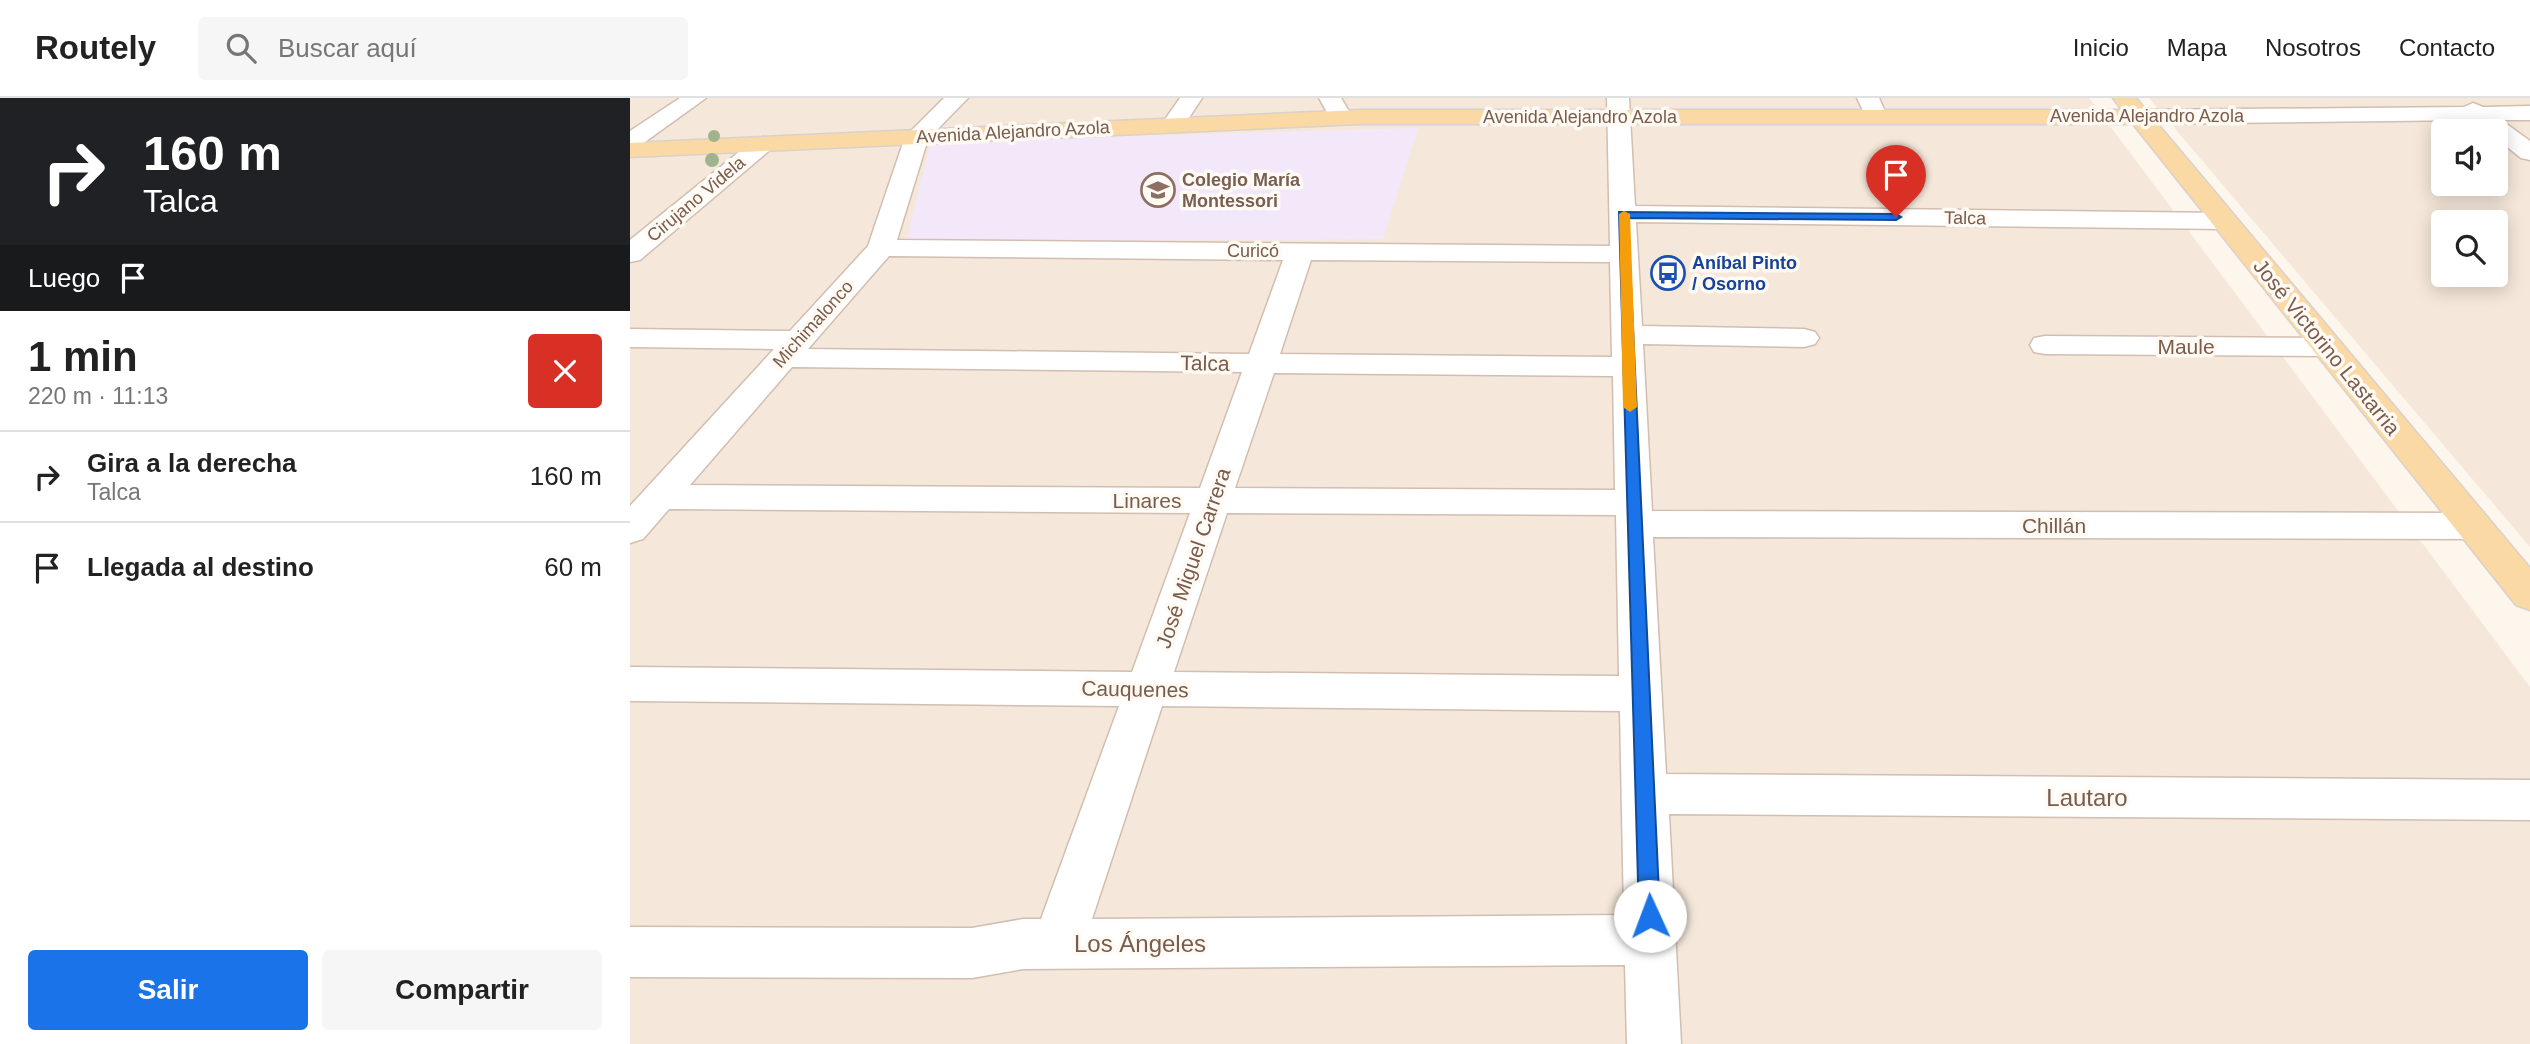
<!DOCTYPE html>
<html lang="es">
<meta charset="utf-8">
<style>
body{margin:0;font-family:Helvetica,sans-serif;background:#f6f6f6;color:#222;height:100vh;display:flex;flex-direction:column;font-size:26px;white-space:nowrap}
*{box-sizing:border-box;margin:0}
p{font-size:23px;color:#767676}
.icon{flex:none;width:38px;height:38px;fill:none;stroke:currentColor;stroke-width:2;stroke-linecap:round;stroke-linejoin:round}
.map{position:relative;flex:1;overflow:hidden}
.side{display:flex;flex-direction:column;background:#fff;width:630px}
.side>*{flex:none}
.banner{background:#202124;color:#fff;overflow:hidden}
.buttons{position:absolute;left:1801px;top:21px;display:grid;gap:14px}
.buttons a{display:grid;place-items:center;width:77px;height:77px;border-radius:7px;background:#fff;box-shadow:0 4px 18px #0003;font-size:35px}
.pin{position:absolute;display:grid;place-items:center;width:60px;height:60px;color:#fff;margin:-72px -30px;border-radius:50% 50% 50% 0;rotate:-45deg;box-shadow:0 0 7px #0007}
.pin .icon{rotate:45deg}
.me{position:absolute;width:77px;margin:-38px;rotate:358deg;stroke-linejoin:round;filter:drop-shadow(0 0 5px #0008)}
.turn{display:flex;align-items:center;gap:24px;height:147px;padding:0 28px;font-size:32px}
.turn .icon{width:91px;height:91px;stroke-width:2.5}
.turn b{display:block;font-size:49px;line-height:60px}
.then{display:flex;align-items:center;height:66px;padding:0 28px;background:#0003;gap:14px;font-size:26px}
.round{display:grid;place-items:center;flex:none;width:74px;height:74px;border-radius:7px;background:#f6f6f6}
.head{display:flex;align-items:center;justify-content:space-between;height:119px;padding:0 28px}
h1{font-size:42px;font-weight:600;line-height:52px}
.action{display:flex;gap:14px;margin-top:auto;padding:14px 28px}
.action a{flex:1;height:80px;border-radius:7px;background:#1a73e8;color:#fff;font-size:28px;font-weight:600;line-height:80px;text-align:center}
.action a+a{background:#f6f6f6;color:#222}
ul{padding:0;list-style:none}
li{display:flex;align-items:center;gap:21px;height:91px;padding:0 28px;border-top:2px solid #e0e0e0}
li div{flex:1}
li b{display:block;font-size:26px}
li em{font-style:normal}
header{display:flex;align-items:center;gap:42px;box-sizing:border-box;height:98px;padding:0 35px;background:#fff;border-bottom:2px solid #e0e0e0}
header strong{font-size:33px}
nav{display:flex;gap:38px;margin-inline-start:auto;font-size:24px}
.search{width:490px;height:63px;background:#f6f6f6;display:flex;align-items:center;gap:18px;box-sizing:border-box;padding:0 24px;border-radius:7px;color:#767676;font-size:26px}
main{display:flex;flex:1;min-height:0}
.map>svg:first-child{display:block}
</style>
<header>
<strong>Routely</strong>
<div class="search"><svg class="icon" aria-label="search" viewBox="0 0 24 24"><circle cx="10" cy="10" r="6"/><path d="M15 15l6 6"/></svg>Buscar aquí</div>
<nav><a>Inicio</a><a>Mapa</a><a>Nosotros</a><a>Contacto</a></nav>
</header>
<main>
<section class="side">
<div class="banner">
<div class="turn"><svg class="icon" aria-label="right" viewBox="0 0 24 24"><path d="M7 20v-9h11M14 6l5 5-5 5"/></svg><div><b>160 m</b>Talca</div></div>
<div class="then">Luego<svg class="icon" aria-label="arrive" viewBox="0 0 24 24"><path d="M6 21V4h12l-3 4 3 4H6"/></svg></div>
</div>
<div class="head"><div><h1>1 min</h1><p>220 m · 11:13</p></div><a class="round" style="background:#d93025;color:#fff"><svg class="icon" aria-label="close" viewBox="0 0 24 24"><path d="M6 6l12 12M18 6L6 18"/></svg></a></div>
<ul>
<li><svg class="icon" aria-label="right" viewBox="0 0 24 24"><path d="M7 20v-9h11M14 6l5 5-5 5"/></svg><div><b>Gira a la derecha</b><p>Talca</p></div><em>160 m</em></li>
<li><svg class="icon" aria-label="arrive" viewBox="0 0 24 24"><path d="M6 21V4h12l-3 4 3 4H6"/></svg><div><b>Llegada al destino</b></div><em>60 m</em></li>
</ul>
<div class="action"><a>Salir</a><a>Compartir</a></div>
</section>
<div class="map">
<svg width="1900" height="946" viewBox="0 0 1900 946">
<rect width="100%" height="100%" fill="#fdf6ec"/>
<!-- residential -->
<g fill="#f5e8da" fill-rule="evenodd">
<path d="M0,0H1459L1900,589V946H0Z"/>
<path d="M1519,0H1900V449ZM1813,33H1866V86H1813ZM1813,124H1866V177H1813Z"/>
</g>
<!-- education -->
<path fill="#f3e8fa" d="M788,30L753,141L276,144L301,44Z"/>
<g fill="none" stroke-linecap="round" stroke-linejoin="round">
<!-- minor casing -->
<g stroke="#d1beb0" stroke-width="3">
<g id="minor">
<path d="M50,0H76L8,49L0,51V33Z"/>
<path d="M314,0H338L298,41L267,142L980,148L977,0H999L1005,108L1594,115L1603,117L1607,123L1603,129L1594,131L1006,124L1012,228L1174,231L1185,234L1189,240L1185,246L1174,249L1013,246L1022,413L1844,415L1857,419L1862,428L1857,437L1844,441L1023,439L1036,676L1900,682V722L1039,716L1051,946H997L995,867L393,871L342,880L0,879V829L342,830L393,821H411L489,608L0,603V569L502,574L560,415L39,411L13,441L0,445V408L144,251L0,249V231L160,233L238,148L275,39ZM259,158L653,162L619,256L178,251ZM681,162L980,164L982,259L650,256ZM162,269L612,274L570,390L60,387ZM644,275L983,278L985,392L605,390ZM597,415L986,417L989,578L544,574ZM532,608L990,613L994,817L462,821Z"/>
<path d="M550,0H572L551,32H535L531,27Z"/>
<path d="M689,0H711L723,20L719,25H703Z"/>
<path d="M1227,0H1249L1257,18L1254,23H1238Z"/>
<path d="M1843,5L1853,9L1900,8V22H1871L1900,43V62L1891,60L1866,40V33H1856L1842,22L1509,26L1501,24L1497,19L1501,14L1509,12L1834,9Z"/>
<path d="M133,39L141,41L145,46L141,51L10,162L0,164V142L125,41Z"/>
<path d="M1415,238L1697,240L1708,242L1712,249L1708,256L1697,258L1415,256L1404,254L1400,247L1404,240Z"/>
</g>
</g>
<!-- major casing -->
<g stroke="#dad1cd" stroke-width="3">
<path id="major" d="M1483,0H1506L1900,470V512L1886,507L1503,26H730L0,59V45L730,12H1492Z"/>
</g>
<!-- minor -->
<use href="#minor" fill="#fff" fill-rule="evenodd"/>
<!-- major -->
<use href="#major" fill="#fbd9a5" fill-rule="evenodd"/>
</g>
<!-- trees -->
<g fill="#a0b28e">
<circle cx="84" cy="38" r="6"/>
<circle cx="82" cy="62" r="7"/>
</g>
<!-- route -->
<path fill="#1a73e8" stroke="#114b97" stroke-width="2" d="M989,114L1266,116L1271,119L1266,122L998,120L1030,818L1027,825L1020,828L1012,825L1009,818Z"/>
<!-- slow -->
<path fill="#f59e0b" d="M994,113L1000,116L1007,309L1000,314L993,309L989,116Z"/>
<!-- icons -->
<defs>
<g id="school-ring" transform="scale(1.75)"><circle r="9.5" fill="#fffaf3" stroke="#8d6e63" stroke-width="1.5"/><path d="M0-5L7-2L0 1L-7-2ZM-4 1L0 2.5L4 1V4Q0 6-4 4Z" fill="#8d6e63"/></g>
<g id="bus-ring" transform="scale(1.75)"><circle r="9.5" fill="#fffaf3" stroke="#1a4fb4" stroke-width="1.5"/><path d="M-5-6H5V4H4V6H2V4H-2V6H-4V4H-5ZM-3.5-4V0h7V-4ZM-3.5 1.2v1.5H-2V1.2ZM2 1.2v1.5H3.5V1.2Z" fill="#1a4fb4"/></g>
</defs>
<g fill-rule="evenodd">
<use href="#school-ring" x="528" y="92"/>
<use href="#bus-ring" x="1038" y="175"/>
</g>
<g text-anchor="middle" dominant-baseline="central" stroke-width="7" stroke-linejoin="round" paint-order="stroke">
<!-- far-street labels -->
<g font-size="18" fill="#7a5c4d" stroke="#fffaf3">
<text x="1517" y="18">Avenida Alejandro Azola</text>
<text x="950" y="19">Avenida Alejandro Azola</text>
<text transform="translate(383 34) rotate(-3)">Avenida Alejandro Azola</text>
<text transform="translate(66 101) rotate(-40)">Cirujano Videla</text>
<text transform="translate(1335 120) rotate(1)">Talca</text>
<text x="623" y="153">Curicó</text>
<text transform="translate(183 226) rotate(-48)">Michimalonco</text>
</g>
<!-- far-education labels -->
<g font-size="18" font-weight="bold" fill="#785e54" stroke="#fffaf3" text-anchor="start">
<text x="552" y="82">Colegio María<tspan x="552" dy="21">Montessori</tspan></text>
</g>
<!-- far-transit labels -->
<g font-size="18" font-weight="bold" fill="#164399" stroke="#fffaf3" text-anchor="start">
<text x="1062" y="165">Aníbal Pinto<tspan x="1062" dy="21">/ Osorno</tspan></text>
</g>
<!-- street labels -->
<g font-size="21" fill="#7a5c4d" stroke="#fffaf3">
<text x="1556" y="248">Maule</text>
<text transform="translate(1697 249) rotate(51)">José Victorino Lastarria</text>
<text transform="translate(575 265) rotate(1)">Talca</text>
<text x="517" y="402">Linares</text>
<text x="1424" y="427">Chillán</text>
<text transform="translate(563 460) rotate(-71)">José Miguel Carrera</text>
<text transform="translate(505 591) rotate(1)">Cauquenes</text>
</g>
<!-- near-street labels -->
<g font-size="24" fill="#7a5c4d" stroke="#fffaf3">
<text x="1457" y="699">Lautaro</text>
<text x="510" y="845">Los Ángeles</text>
</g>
</g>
</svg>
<div class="buttons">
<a><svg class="icon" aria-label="sound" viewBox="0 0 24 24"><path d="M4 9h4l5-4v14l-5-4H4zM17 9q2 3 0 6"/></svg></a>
<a><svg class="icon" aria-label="search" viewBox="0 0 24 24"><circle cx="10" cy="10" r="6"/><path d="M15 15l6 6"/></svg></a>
</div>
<div class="pin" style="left:1266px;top:119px;background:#d93025"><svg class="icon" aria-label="arrive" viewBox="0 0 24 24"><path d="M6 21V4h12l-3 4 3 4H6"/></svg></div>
<svg class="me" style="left:1020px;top:818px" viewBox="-20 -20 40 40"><circle r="19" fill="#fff"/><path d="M0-13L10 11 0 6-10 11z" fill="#1a73e8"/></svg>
</div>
</main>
